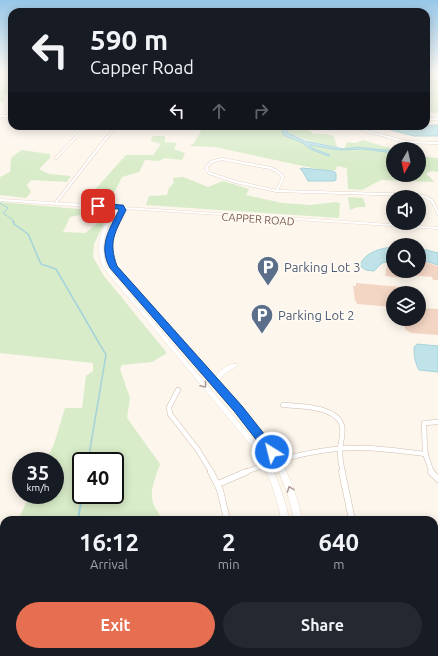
<!DOCTYPE html>
<style>
body{margin:0;font-family:Ubuntu,sans-serif;background:#242831;color:#f1f3f6;height:100vh;display:flex;flex-direction:column;font-size:15px;white-space:nowrap}
*{box-sizing:border-box;margin:0}
p{font-size:13px;color:#9ea1a6}
.icon{flex:none;width:22px;height:22px;fill:none;stroke:currentColor;stroke-width:2;stroke-linecap:round;stroke-linejoin:round}
.map{position:relative;flex:1;overflow:hidden}
.details{position:absolute;left:0px;top:516px;width:438px;height:140px;display:flex;flex-direction:column;background:#171b24;border-radius:12px 12px 0 0;box-shadow:0 2px 10px #0003}
.details>*{flex:none}
.hud{position:absolute;left:8px;top:8px;width:422px;height:122px;border-radius:12px;box-shadow:0 2px 10px #0003;background:#171b24;color:#f1f3f6;overflow:hidden}
.needle{width:26px;rotate:189deg}
.tools{position:absolute;left:386px;top:142px;display:grid;gap:8px}
.tools a{display:grid;place-items:center;width:40px;height:40px;border-radius:50%;background:#171b24;box-shadow:0 2px 10px #0003;font-size:20px}
.speed{position:absolute;left:12px;top:452px;display:flex;gap:8px;font-size:20px;font-weight:700;text-align:center}
.speed>*{display:grid;place-content:center;width:52px;height:52px;border-radius:50%;background:#171b24;box-shadow:0 2px 10px #0003;line-height:1}
.speed small{font-size:10px;font-weight:400}
.speed .limit{border:2px solid #111;border-radius:6px;background:#fff;color:#111}
.pin{position:absolute;display:grid;place-items:center;width:34px;height:34px;color:#fff;margin:-17px;border-radius:8px;box-shadow:0 2px 6px #0006}
.me{position:absolute;width:44px;margin:-22px;rotate:324deg;stroke-linejoin:round;filter:drop-shadow(0 0 3px #0008)}
.turn{display:flex;align-items:center;gap:14px;height:84px;padding:0 16px;font-size:18px}
.turn .icon{width:52px;height:52px;stroke-width:2.5}
.turn b{display:block;font-size:28px;line-height:34px}
.lanes{display:flex;align-items:center;height:38px;padding:0 16px;background:#0003;justify-content:center;gap:20px;direction:ltr}
.lanes .off{opacity:.35}
.eta{display:flex;justify-content:space-evenly;align-items:center;height:68px;text-align:center}
.eta b{font-size:24px;font-weight:600;line-height:28px}
.primary-button{display:flex;gap:8px;margin-top:auto;padding:8px 16px}
.primary-button a{flex:1;height:46px;border-radius:24px;background:#e76f51;color:#fff;font-size:16px;font-weight:600;line-height:46px;text-align:center}
.primary-button a+a{background:#242831;color:#f1f3f6}
.map>svg:first-child{display:block}
</style>
<div class="map">
<svg width="438" height="656" viewBox="0 0 438 656">
<rect width="100%" height="100%" fill="#fdf6ec"/>
<!-- green -->
<g fill="#d8ecc9" fill-rule="evenodd">
<path d="M438,78V113L426,112V79Z"/>
<path d="M0,80L12,82V90L5,95L3,103L0,102Z"/>
<path d="M224,126H282L287,137L303,143L310,149L327,154L312,148L310,144L339,150L363,149L393,153V175H419V156L438,158V172L431,171L425,174L429,176L434,182L381,180L362,190L348,189L347,168L337,166L336,170H322L215,147L189,146L194,143L203,127H223Z"/>
<path d="M289,126H302L314,134H327L334,136L337,147C319,143 302,140 286,131Z"/>
<path d="M153,136H165V142L177,143L174,149L185,153L182,160L165,158L159,161L145,160L139,172L122,177L113,195L92,193L126,155H153L161,144L150,141Z"/>
<path d="M363,140L393,149V151L344,149L347,142L355,143Z"/>
<path d="M21,150L50,154V158L39,169L49,174L71,176L67,182L31,180L27,185L31,192L26,198L0,195V177L10,172L11,158Z"/>
<path d="M183,177L208,187L223,181L249,189L246,195L282,203L311,205L336,202L340,203L339,218L146,205L149,196L167,195L169,188L174,183L173,178Z"/>
<path d="M348,197L363,198L366,207H358L350,210Z"/>
<path d="M0,202L90,210L86,214L70,217L63,232L85,233L98,223H104L94,244L93,257L104,276L167,353L152,362L122,365L120,369L130,398L127,418L160,464C152,488 145,499 164,520H18L30,495H55V461H46L54,444L65,408H82L86,376L93,371V363L0,353ZM81,461H115V495H81Z"/>
<path d="M4,549V652H138L136,656H0V557Z"/>
</g>
<!-- water -->
<g fill="#bfe3e8" stroke="#a5d3da">
<path d="M438,125V136H414L384,128Z"/>
<path d="M282,126H289L290,128L286,132L305,141L344,149L357,147L393,151V153L363,149L339,150L310,145L312,148L330,155L328,156L310,149L303,143L283,135Z"/>
<path d="M302,168L333,171L336,173V180L333,181H308L303,172L300,169Z"/>
<path d="M393,247V260L382,263L374,271L366,270L360,266C363,253 381,248 393,247Z"/>
<path d="M419,248L438,253V265L419,259Z"/>
<path d="M417,344L438,346V372L419,370C415,363 414,355 414,347Z"/>
</g>
<g fill="none" stroke-linecap="round" stroke-linejoin="round">
<!-- stream-far2 -->
<path stroke="#a5d3da" stroke-width="1" d="M0,203L8,208L3,213L13,220L14,222"/>
<!-- stream-far1 -->
<path stroke="#a5d3da" stroke-width="1.5" d="M13,221L14,224L28,234L41,264L56,269L106,355L88,461"/>
<!-- stream -->
<g stroke="#a5d3da" stroke-width="2">
<path d="M78,520L82,495"/>
<path d="M55,656L56,652"/>
</g>
</g>
<!-- building -->
<g fill="#f3d5c3">
<path d="M419,260L438,266V280H433L432,277L401,274L402,278L385,276L387,266L393,261V271H419Z"/>
<path d="M356,283L401,287L402,293H393V307L357,304L356,301H355L353,286H356Z"/>
<path d="M419,308L438,309V335L411,333L405,329L403,319H419Z"/>
</g>
<g fill="none" stroke-linecap="round" stroke-linejoin="round">
<!-- street-far3 casing -->
<g stroke="#d1beb0" stroke-width="2.5">
<g id="street-far3">
<path d="M0,116H12"/>
<path d="M426,119H438"/>
<path d="M0,122L7,116"/>
<path d="M214,126H221"/>
<path d="M332,126L359,129L392,138"/>
<path d="M75,138L86,126"/>
<path d="M107,138L116,126"/>
</g>
</g>
<!-- street-far2 casing -->
<g stroke="#d1beb0" stroke-width="3">
<g id="street-far2">
<path d="M388,137L406,142L438,143"/>
<path d="M56,158L76,137"/>
<path d="M222,159L270,168L277,171L283,177L277,191L236,182L209,173L206,168L211,162Z"/>
<path d="M277,191L417,195C432,198 433,200 438,214"/>
<path d="M55,204L107,137"/>
</g>
</g>
<!-- street-far1 casing -->
<g stroke="#d1beb0" stroke-width="5.5">
<g id="street-far1">
<path d="M178,390L169,407L170,414L198,450L212,473"/>
<path d="M283,405C299,406 337,406 342,426C344,434 340,443 340,451C340,458 341,466 343,473"/>
<path d="M243,473C281,458 322,447 362,448C383,448 405,452 426,454"/>
<path d="M432,473L425,453L424,423L438,422"/>
</g>
</g>
<!-- street casing -->
<g stroke="#d1beb0" stroke-width="7">
<g id="street">
<path d="M211,472L220,490L227,520"/>
<path d="M342,472L352,520"/>
<path d="M431,472L438,479"/>
<path d="M218,484L246,472"/>
<path d="M222,652V656"/>
<path d="M392,652L416,656"/>
</g>
</g>
<!-- secondary casing -->
<g stroke="#d6c0b0" stroke-width="0.5">
<g id="secondary">
<path d="M0,199L119,206H121L123,207L438,227V229L125,209V210C115,234 105,239 115,267L214,379C219,371 227,363 237,364L238,365C229,372 225,371 218,383L269,441C285,466 297,491 302,520H294C289,493 279,469 265,445L111,267C104,249 105,240 114,223C117,219 119,213 122,209H120C105,223 99,248 107,267L259,446C274,469 284,493 289,520H281C277,495 268,472 255,450L103,267C94,246 101,225 116,209L0,201Z"/>
<rect x="288" y="652" width="10" height="4"/>
<path d="M304,652H314L315,656H305Z"/>
</g>
</g>
<!-- street-far3 -->
<use href="#street-far3" stroke="#fff" stroke-width="2"/>
<!-- street-far2 -->
<use href="#street-far2" stroke="#fff" stroke-width="2.5"/>
<!-- street-far1 -->
<use href="#street-far1" stroke="#fff" stroke-width="4.5"/>
<!-- street -->
<use href="#street" stroke="#fff" stroke-width="6"/>
<!-- secondary -->
<use href="#secondary" fill="#fff" fill-rule="evenodd"/>
</g>
<!-- one-way arrows -->
<defs><path id="oneway-chevron" d="M-2-3.5L2.5 0L-2 3.5" fill="none" stroke-width="1.6" stroke-linecap="round" stroke-linejoin="round"/></defs>
<g stroke="#af9d94">
<use href="#oneway-chevron" transform="translate(204 385) rotate(50)"/>
<use href="#oneway-chevron" transform="translate(290 489) rotate(-110)"/>
</g>
<!-- sky -->
<linearGradient id="sky" x2="0" y2="1"><stop stop-color="#97c7e8"/><stop offset="0.44" stop-color="#fefbf6"/><stop offset="1" stop-color="#fefbf6" stop-opacity="0"/></linearGradient>
<rect width="438" height="165" fill="url(#sky)"/>
<!-- route -->
<path fill="#1a73e8" stroke="#114b97" d="M98,203L121,205H123L126,210C115,233 108,241 117,266L242,406L276,449L278,452L276,455L272,456L268,455L234,411L110,268C98,246 109,230 119,210L118,209L96,207V204Z"/>
<!-- icons -->
<defs>
<g id="parking-pin" transform="scale(1.15)"><path d="M0 17L-7.5 6A9.5 9.5 0 1 1 7.5 6Z" fill="#5c6f8a" stroke="#fffaf3"/><path d="M-3.5-5.5H1a3.5 3.5 0 0 1 0 7H-1V5.5H-3.5ZM-1-3.4V-.6H.8a1.4 1.4 0 0 0 0-2.8Z" fill="#fff"/></g>
</defs>
<g fill-rule="evenodd">
<use href="#parking-pin" x="268" y="267"/>
<use href="#parking-pin" x="262" y="315"/>
</g>
<g text-anchor="middle" dominant-baseline="central" stroke-width="3.5" stroke-linejoin="round" paint-order="stroke">
<!-- far-street labels -->
<g font-size="11" fill="#7a5c4d" stroke="#fffaf3">
<text transform="translate(258 219) rotate(4)">CAPPER ROAD</text>
</g>
<!-- service labels -->
<g font-size="13" fill="#4e5e75" stroke="#fffaf3" text-anchor="start">
<text x="284" y="267">Parking Lot 3</text>
<text x="278" y="315">Parking Lot 2</text>
</g>
</g>
</svg>
<div class="tools">
<a><svg class="needle" viewBox="-14 -14 28 28"><path d="M0-13l5 13h-10z" fill="#e53935"/><path d="M0 13l5-13h-10z" fill="#9ea1a6"/></svg></a>
<a><svg class="icon" aria-label="sound" viewBox="0 0 24 24"><path d="M4 9h4l5-4v14l-5-4H4zM17 9q2 3 0 6"/></svg></a>
<a><svg class="icon" aria-label="search" viewBox="0 0 24 24"><circle cx="10" cy="10" r="6"/><path d="M15 15l6 6"/></svg></a>
<a><svg class="icon" aria-label="layers" viewBox="0 0 24 24"><path d="M12 4l9 5-9 5-9-5zM3 14l9 5 9-5"/></svg></a>
</div>
<div class="speed"><div>35<small>km/h</small></div><div class="limit">40</div></div>
<div class="pin" style="left:98px;top:206px;background:#d93025"><svg class="icon" aria-label="arrive" viewBox="0 0 24 24"><path d="M6 21V4h12l-3 4 3 4H6"/></svg></div>
<svg class="me" style="left:272px;top:452px" viewBox="-20 -20 40 40"><circle r="17" fill="#1a73e8" stroke="#fff" stroke-width="3"/><path d="M0-11L8 9 0 5-8 9z" fill="#fff"/></svg>
<div class="hud">
<div class="turn"><svg class="icon" aria-label="left" viewBox="0 0 24 24"><path d="M17 20v-9H6M10 6l-5 5 5 5"/></svg><div><b>590 m</b>Capper Road</div></div>
<div class="lanes"><svg class="icon" aria-label="left" viewBox="0 0 24 24"><path d="M17 20v-9H6M10 6l-5 5 5 5"/></svg><svg class="icon off" aria-label="ahead" viewBox="0 0 24 24"><path d="M12 20V5M6 11l6-6 6 6"/></svg><svg class="icon off" aria-label="right" viewBox="0 0 24 24"><path d="M7 20v-9h11M14 6l5 5-5 5"/></svg></div>
</div>
<section class="details">
<div class="eta">
<div><b>16:12</b><p>Arrival</p></div>
<div><b>2</b><p>min</p></div>
<div><b>640</b><p>m</p></div>
</div>
<div class="primary-button"><a>Exit</a><a>Share</a></div>
</section>
</div>
